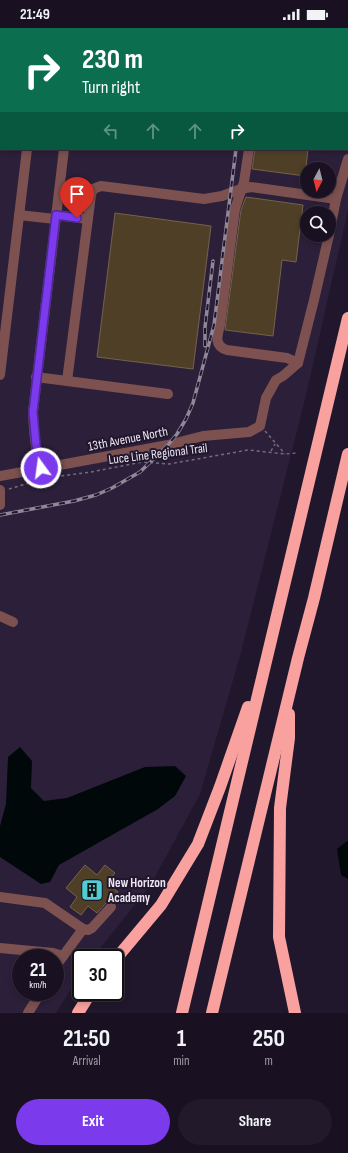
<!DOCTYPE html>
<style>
body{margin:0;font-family:"Sofia Sans Condensed",sans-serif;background:#221a2a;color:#f1f3f6;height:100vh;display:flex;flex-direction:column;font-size:15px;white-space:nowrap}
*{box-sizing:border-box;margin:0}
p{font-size:13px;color:#9f9da5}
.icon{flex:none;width:22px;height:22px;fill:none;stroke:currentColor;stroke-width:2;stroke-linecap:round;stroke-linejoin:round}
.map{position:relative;height:985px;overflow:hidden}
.panel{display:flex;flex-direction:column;background:#191121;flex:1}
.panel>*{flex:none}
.guide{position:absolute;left:0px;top:0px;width:348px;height:122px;box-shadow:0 2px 6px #0003,0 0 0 1px #37313f;background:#0b6e4f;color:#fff;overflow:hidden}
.needle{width:26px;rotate:187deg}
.fabs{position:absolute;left:300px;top:134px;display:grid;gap:8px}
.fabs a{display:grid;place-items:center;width:36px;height:36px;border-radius:50%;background:#191121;box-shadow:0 2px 6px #0003,0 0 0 1px #37313f;font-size:20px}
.speed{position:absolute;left:12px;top:921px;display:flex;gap:8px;font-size:20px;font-weight:700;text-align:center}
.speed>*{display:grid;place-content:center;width:52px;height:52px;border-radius:50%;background:#191121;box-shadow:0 2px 6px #0003,0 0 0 1px #37313f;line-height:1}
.speed small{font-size:10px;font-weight:400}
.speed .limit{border:2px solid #111;border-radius:6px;background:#fff;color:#111}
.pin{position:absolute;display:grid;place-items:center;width:34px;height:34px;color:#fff;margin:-41px -17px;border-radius:50% 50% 50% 0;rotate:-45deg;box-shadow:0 0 4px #0007}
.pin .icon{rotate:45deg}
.me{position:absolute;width:44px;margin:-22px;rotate:346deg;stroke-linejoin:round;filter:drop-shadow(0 0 3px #0008)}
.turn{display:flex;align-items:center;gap:14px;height:84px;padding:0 16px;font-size:18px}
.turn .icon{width:52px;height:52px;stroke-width:2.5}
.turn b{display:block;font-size:28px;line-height:34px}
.lanes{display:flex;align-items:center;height:38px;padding:0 16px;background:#0003;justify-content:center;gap:20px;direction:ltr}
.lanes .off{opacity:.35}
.eta{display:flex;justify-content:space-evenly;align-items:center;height:68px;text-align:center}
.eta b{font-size:24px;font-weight:700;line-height:28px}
.primary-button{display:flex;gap:8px;margin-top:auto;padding:8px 16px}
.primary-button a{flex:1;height:46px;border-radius:24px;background:#7c3aed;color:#fff;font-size:16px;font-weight:700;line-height:46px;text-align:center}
.primary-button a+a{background:#221a2a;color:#f1f3f6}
.status{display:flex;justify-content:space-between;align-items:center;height:28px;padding:0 20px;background:#191121;direction:ltr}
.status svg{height:11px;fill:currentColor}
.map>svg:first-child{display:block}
</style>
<div class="status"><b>21:49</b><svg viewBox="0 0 49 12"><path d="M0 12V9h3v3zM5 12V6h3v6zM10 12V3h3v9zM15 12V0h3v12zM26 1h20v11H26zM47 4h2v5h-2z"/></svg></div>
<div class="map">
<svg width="348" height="985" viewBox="0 0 348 985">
<rect width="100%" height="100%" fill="#21172c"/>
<!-- built -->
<path fill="#2c1f3a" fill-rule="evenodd" d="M0,0H348V182L306,367L240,628L200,766L150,858L92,930H81V945L56,985H0ZM1,1H347V121H1ZM307,141H329V163H307ZM307,185H329V207H307ZM21,930H55V964H21Z"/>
<!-- water -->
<g fill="#00080a">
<path d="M20,719L32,733L31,760L44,773L67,770L145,739L175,738L186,748L175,768L158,781L59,837L50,854L41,856L0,829V798L6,776L8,729Z"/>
<path d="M347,813H348V851L341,847L337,821Z"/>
</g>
<!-- building -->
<g fill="#4f3f27" stroke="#74634a">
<path d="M255,121H308L305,148L252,141Z"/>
<path d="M246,169L303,177L296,234L282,232L273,308L225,302L241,182Z"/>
<path d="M115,185L211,198L193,341L97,329Z"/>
<path d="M85,837L97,847L105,837L115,845L107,855L118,864L111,873L106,875L97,885L88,878L81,887L70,879L77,869L66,860Z"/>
</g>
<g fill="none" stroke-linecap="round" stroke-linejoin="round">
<!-- path -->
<g stroke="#756d7f" stroke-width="1.5" stroke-dasharray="3 3" stroke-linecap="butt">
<path d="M265,403L285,426"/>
<path d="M271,423L275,416"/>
<path d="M9,461L46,450L91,444L142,434L169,436L248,422L285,426L297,425"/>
</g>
<!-- minor -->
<g stroke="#7c5150" stroke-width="10">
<path d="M41,1V0"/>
<path d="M78,1L79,0"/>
<path d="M110,1V0"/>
<path d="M256,1V0"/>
<path d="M249,121L244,154L235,181L220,297C217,308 214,318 227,322L287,330L298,335"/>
<path d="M19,187L55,191"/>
<path d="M56,187L88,191"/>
<path d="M329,207L336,171"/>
<path d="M0,347L27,121"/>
<path d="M36,349L168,366"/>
<path d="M67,353L91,167L93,161L101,158L204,171L222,168L241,161L251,159L336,171L348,131"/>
<path d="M41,440C35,422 34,403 33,384L64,121"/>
<path d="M0,448L168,417L203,408L249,404L260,398L266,370L276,352L283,348L298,335L314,272L329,207"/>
<path d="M0,462V477"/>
<path d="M0,588L13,594"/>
<path d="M0,869L45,875L83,901L55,939"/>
<path d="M83,901L88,902L92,900L111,879"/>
<path d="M0,920L53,925L63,928"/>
<path d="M28,985L41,964"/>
</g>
<!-- highway -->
<g stroke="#f8a19e" stroke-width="12">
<path d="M289,686V710L280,780L279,909L295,985"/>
<path d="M115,932L161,877L198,816L220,759L248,679"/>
<path d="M78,985L91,964"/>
<path d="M182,985L348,290"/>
<path d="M212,985L298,630L314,570L348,426"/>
</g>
<!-- rail casing -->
<g stroke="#908899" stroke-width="3.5">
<g id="rail">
<path d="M250,1V0"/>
<path d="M205,318V299L213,233"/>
<path d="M0,487L74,473L96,467L112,460L140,444L168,417L177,406L186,391L193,375L214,297L236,121"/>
</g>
</g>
<!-- rail -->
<use href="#rail" stroke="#21172c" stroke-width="2" stroke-dasharray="6" stroke-linecap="butt"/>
</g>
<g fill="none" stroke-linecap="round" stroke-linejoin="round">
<!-- route casing -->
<g stroke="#51269a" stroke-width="10">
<path id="route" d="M41,440L36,417L33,384L56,187L77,190"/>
</g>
<!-- route -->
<use href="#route" stroke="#7c3aed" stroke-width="7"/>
</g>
<!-- icons -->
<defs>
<g id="building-square" transform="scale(1.15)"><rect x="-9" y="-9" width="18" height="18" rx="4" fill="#51ccd3" stroke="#21172c"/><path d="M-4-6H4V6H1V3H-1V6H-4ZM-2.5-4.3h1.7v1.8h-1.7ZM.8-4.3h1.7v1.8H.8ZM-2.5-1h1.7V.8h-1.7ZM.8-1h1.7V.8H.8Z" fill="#111"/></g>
</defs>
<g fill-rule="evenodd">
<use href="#building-square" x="92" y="862"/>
</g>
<g text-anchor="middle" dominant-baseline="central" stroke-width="4" stroke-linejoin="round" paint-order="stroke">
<!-- street labels -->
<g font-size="13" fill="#ebe5f4" stroke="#21172c">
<text transform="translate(128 411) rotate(-11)">13th Avenue North</text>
<text transform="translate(158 426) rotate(-7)">Luce Line Regional Trail</text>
</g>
<!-- poi labels -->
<g font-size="13" font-weight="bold" fill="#ebe5f4" stroke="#21172c" text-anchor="start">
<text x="108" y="855">New Horizon<tspan x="108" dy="15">Academy</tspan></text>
</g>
</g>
</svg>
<div class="fabs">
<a><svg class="needle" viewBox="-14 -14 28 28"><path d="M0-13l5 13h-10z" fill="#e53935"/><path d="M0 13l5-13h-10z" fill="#9f9da5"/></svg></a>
<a><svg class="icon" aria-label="search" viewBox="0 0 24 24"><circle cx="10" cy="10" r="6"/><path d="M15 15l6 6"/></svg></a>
</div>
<div class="speed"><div>21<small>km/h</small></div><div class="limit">30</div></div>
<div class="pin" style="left:77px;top:190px;background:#d93025"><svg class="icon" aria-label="arrive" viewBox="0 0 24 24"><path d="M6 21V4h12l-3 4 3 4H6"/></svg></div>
<svg class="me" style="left:41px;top:440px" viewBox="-20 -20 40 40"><circle r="17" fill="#7c3aed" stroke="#fff" stroke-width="3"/><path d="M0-11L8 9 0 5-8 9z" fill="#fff"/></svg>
<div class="guide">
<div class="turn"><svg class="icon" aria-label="right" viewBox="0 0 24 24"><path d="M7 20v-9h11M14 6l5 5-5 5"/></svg><div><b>230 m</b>Turn right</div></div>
<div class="lanes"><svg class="icon off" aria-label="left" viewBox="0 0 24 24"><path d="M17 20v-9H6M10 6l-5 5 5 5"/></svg><svg class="icon off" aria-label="ahead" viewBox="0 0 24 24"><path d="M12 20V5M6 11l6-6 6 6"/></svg><svg class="icon off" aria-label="ahead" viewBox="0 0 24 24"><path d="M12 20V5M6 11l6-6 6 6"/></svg><svg class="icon" aria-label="right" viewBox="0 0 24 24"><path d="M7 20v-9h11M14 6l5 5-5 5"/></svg></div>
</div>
</div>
<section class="panel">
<div class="eta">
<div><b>21:50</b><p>Arrival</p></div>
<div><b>1</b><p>min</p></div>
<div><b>250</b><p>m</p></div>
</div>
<div class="primary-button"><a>Exit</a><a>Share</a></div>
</section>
